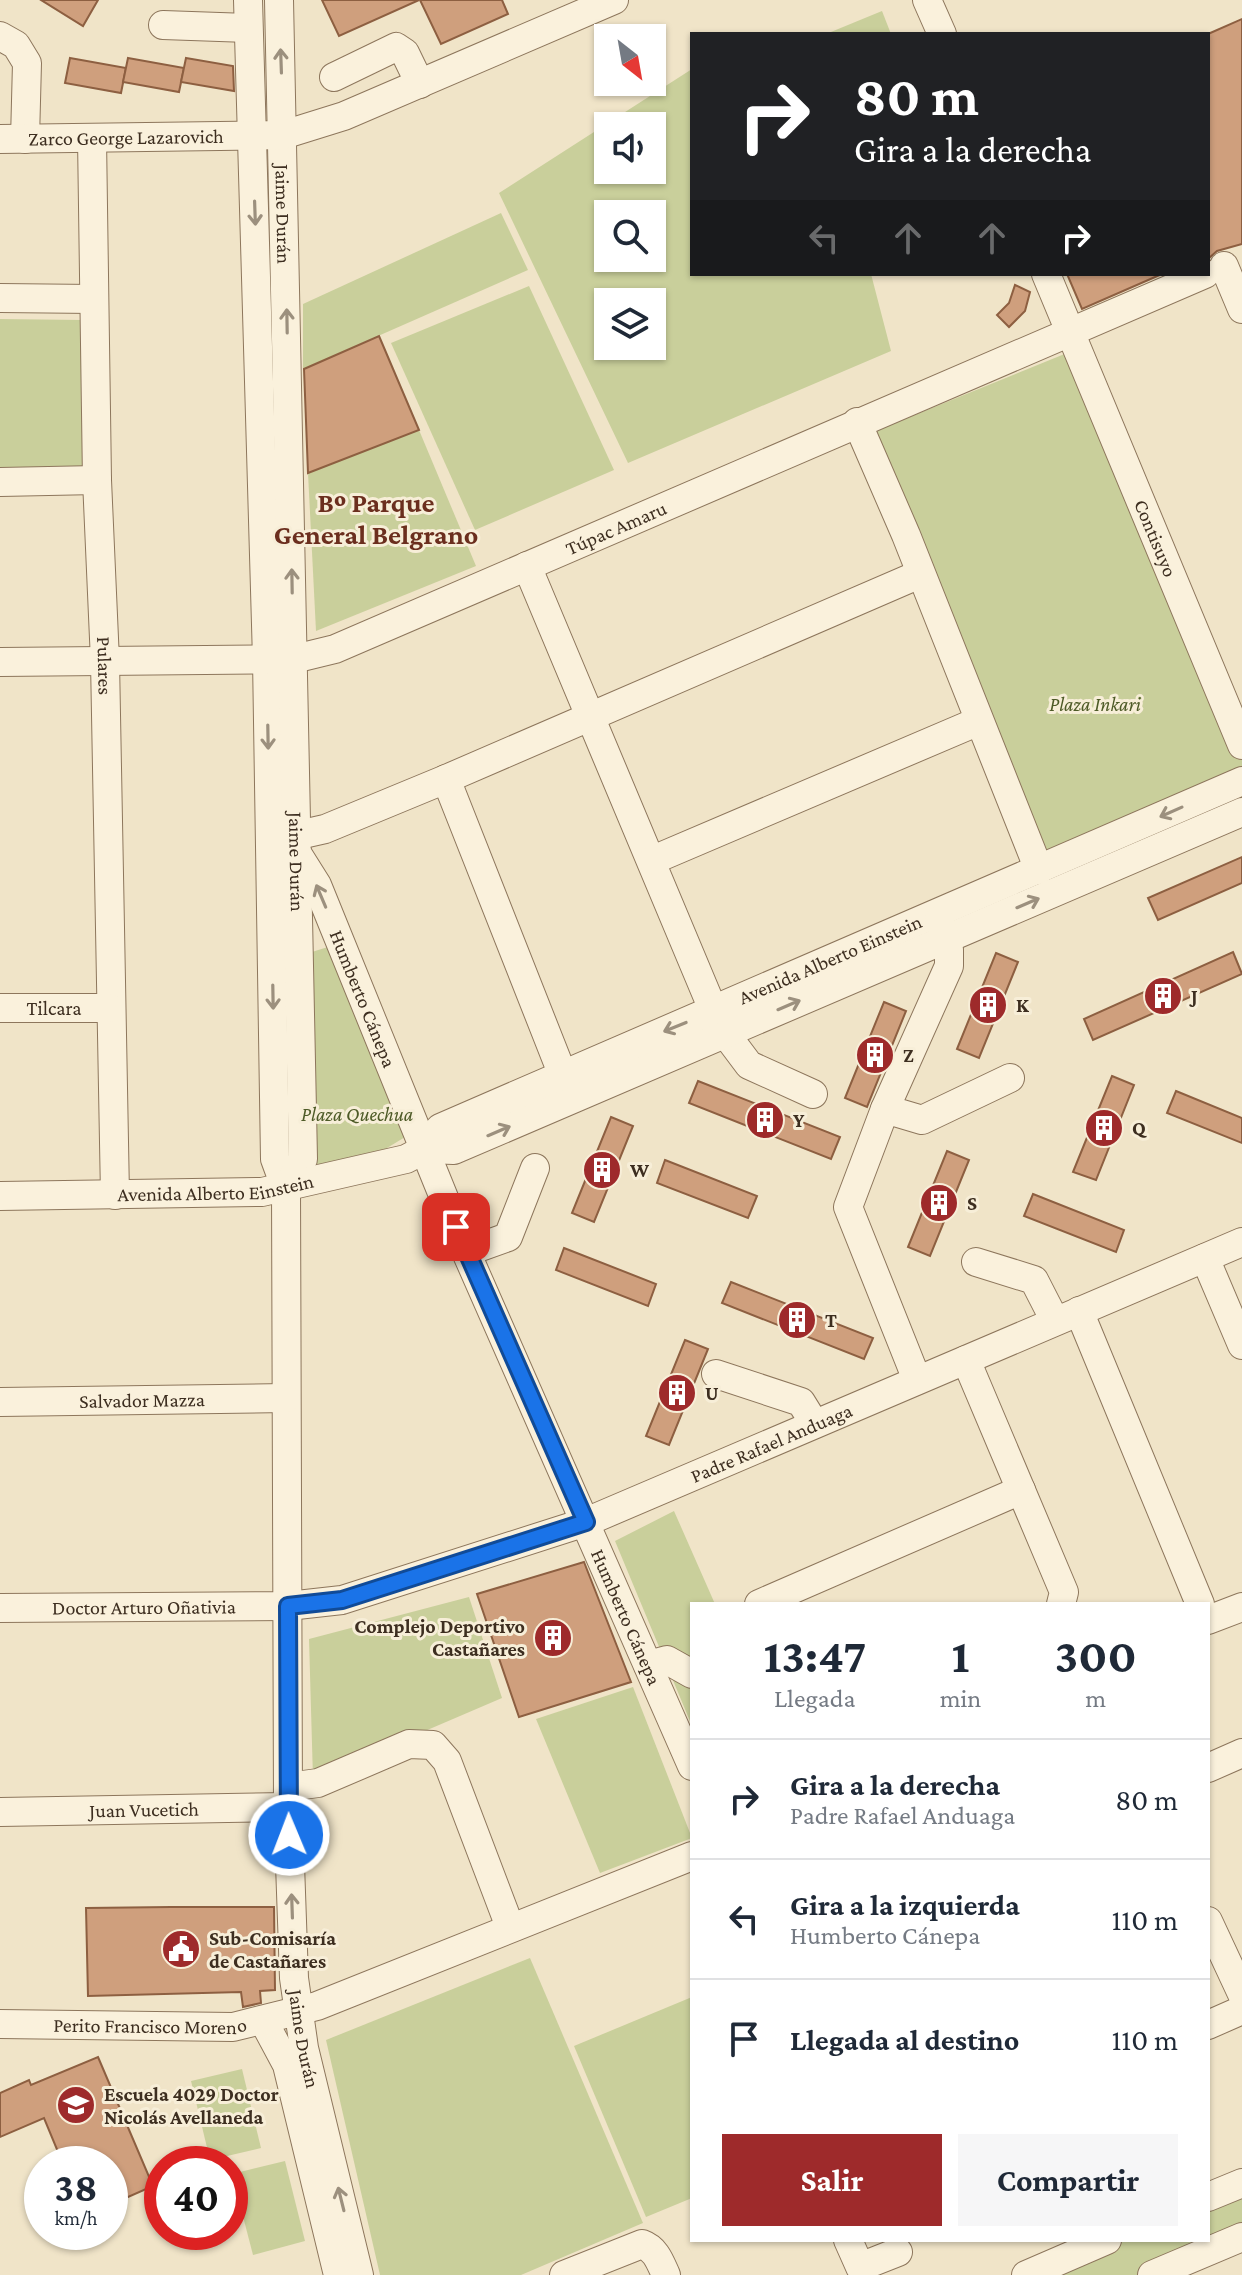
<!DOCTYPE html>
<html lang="es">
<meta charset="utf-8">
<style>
body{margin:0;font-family:"Crimson Pro",serif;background:#f6f6f7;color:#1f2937;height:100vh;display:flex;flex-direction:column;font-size:30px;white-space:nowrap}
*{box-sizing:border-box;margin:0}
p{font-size:26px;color:#747a83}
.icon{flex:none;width:44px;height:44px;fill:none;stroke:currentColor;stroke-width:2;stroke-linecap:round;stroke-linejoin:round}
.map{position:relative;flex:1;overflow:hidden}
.drawer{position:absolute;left:690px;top:1602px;width:520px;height:640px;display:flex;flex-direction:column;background:#fff;border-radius:0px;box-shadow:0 2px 6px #0004}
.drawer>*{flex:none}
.hud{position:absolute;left:690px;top:32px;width:520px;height:244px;border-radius:0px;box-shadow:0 2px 6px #0004;background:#202124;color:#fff;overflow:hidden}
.needle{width:52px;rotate:149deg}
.tools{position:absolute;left:594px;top:24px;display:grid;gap:16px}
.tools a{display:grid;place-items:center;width:72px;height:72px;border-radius:0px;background:#fff;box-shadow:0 2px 6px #0004;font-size:40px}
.speed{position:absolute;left:24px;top:2146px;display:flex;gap:16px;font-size:40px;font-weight:700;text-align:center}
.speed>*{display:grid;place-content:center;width:104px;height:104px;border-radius:50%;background:#fff;box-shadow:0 2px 6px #0004;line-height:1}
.speed small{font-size:20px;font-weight:400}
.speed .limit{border:12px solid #d22;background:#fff;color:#111}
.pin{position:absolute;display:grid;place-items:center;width:68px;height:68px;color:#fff;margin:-34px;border-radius:16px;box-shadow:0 4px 12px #0006}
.me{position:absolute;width:88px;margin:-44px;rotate:359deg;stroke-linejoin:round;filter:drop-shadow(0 0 6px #0008)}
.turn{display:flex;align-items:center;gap:28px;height:168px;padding:0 32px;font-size:36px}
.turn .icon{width:104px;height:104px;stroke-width:2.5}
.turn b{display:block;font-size:56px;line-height:68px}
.lanes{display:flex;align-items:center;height:76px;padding:0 32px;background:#0003;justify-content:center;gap:40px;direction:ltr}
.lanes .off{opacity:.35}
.eta{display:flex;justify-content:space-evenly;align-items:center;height:136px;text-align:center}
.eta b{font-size:48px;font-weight:700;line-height:56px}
.primary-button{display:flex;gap:16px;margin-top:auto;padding:16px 32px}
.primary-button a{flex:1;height:92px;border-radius:0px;background:#9e2a2b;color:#fff;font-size:32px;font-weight:700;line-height:92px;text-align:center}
.primary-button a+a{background:#f6f6f7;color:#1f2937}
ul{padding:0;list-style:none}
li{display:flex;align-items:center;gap:24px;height:120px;padding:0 32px;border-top:2px solid #e0e1e3}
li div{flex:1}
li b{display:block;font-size:30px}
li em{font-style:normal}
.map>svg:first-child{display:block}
</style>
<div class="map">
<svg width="1242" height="2275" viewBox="0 0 1242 2275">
<rect width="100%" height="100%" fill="#f0e4c8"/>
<!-- green -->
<g fill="#c9cf9b" fill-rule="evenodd">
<path d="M882,11L891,34H826Z"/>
<path d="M692,69V274H871L891,351L628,463L499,193ZM608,126H652V170H608ZM608,214H652V258H608ZM608,302H652V346H608Z"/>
<path d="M501,213L528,270L303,369V304Z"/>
<path d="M529,286L614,470L475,530L391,343Z"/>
<path d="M0,319L83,320L91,466L0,469Z"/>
<path d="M1067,353L1242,759V771L1036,859L863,436Z"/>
<path d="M419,430L476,566L316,631L308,473Z"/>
<path d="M331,946L410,1134L369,1159L317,1166L312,952Z"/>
<path d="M674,1511L715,1604H692V1726L615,1541Z"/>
<path d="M469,1597L502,1698L313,1779L309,1639Z"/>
<path d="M633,1687L692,1838L600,1873L536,1719Z"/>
<path d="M530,1958L643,2223L521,2275H380L326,2040Z"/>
<path d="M692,1997V2198L646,2217L574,2046Z"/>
<path d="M242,2069L261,2148L210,2160L191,2081Z"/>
<path d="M285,2161L305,2241L253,2255L232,2174Z"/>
<path d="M1242,2186V2235L1150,2275H1036L1117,2240H1208V2200Z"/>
</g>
<!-- building -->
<g fill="#cf9f7d" stroke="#8d5f41" stroke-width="2">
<path d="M41,0H98L83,26Z"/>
<path d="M322,0H419L339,36Z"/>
<path d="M420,0H502L508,14L441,44Z"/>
<path d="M1242,19V244L1217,251L1209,258L1208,34Z"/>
<path d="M70,58L126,68L121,93L65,83Z"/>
<path d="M128,58L184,68L179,92L123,82Z"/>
<path d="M186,58L233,66L234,91L181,82Z"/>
<path d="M1067,274H1162L1082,309Z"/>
<path d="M1015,285L1030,292L1025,311L1009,327L997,315L1009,303Z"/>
<path d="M379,336L419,430L308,473L304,369Z"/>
<path d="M1242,857V883L1158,920L1148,898Z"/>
<path d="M1233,952L1242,974L1093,1040L1084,1019Z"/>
<path d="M996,953L1018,962L979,1058L957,1049Z"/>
<path d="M884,1002L906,1011L867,1107L845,1098Z"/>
<path d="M1112,1076L1134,1085L1096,1180L1073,1172Z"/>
<path d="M698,1081L840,1137L831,1159L689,1103Z"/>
<path d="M1176,1091L1242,1118V1143L1167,1113Z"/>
<path d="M611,1117L633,1126L594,1222L572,1213Z"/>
<path d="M947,1151L969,1160L930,1256L908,1247Z"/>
<path d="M665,1160L757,1196L748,1218L657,1183Z"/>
<path d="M1033,1194L1124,1230L1116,1252L1024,1216Z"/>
<path d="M564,1248L656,1284L648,1306L556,1270Z"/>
<path d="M731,1282L873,1338L864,1359L722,1303Z"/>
<path d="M685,1340L708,1349L669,1445L646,1436Z"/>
<path d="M584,1562L631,1682L519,1717L477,1594Z"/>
<path d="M171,1907H274L275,1990L260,1991L261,2003L243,2007L241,1992L88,1996L86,1908Z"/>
<path d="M98,2057L153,2186L110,2205V2164H63L44,2118L0,2137V2093L29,2080L31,2085Z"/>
</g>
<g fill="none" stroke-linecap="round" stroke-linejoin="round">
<!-- minor casing -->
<g stroke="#8d765c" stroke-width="30">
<g id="minor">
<path id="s1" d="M248,0L267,659L275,1159L286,1189L288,1807L294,1978L304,2048L359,2275"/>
<path id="s2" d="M279,0L303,1159L286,1189"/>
<path d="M927,0L942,34"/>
<path d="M163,25L248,28"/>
<path d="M0,36L16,45L27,63L25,139"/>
<path d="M334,77L396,47L405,53L420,84"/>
<path id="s3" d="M92,138L97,480L105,661L115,1195"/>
<path id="s4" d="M0,139L283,135L344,116L614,0"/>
<path d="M1224,266L1242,309"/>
<path id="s5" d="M1046,274L1242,745"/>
<path d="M0,298L94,299"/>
<path d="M857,422L906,535L1039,870"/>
<path d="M0,482L97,480"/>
<path d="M527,566L714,1012"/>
<path id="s6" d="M0,662L294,659L335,649L1205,274"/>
<path d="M446,779L562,1073"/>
<path d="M294,836L325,829L446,779L920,574"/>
<path id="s7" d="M295,850L317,885L466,1252L692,1766"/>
<path d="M653,860L979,721"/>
<path id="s8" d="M0,1008H109"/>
<path d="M725,1033L749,1065L813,1094"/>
<path d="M885,1109L922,1120L1010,1078"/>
<path d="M425,1149L454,1150L1242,812"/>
<path id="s9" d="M0,1196L262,1192L406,1159L425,1149L440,1128L1242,781"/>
<path d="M466,1252L508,1237L535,1168"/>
<path d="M1205,1258L1242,1345"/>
<path d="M976,1262L1034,1280L1055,1321"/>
<path d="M1079,1311L1200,1604"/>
<path d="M966,1360L1064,1592L1061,1604"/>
<path d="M716,1374L801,1402L814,1423"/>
<path d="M917,1380L848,1207L885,1109L949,966V950L939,920"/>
<path id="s10" d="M0,1402L286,1398"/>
<path d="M759,1604L1021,1490"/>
<path id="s11" d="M0,1608L288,1606L342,1600L586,1522L1242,1242"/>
<path d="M1208,1620L1242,1607"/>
<path d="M648,1665L667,1660L692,1674"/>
<path d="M1208,1768L1242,1753"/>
<path d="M288,1787L318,1783L409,1744L433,1745L447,1761L510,1927"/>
<path id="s12" d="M0,1812L288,1807"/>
<path d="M1208,1921L1242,1994"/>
<path d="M264,2022L287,2065L338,2275"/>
<path id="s13" d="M0,2024L233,2027L317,2006L692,1856"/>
<path d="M1208,2025L1242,2010"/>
<path d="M1208,2197L1242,2183"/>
<path d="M848,2240L860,2267L898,2252"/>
<path d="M564,2275L642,2244C656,2249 660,2262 666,2275"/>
<path d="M1026,2275L1107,2240"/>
<path d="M1152,2275L1242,2237"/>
</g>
</g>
<!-- minor -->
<use href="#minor" stroke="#faf1dc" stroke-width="28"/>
</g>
<!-- one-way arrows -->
<defs><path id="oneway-shaft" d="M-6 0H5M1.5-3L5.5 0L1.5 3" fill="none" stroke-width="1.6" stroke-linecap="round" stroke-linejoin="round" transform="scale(2)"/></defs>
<g stroke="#9c907e">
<use href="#oneway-shaft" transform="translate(281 61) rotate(-92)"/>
<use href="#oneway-shaft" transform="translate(255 213) rotate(88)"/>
<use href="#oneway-shaft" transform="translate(287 321) rotate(-91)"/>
<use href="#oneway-shaft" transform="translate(292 581) rotate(-91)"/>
<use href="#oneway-shaft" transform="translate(268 737) rotate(89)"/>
<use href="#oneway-shaft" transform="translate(1171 812) rotate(156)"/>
<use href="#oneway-shaft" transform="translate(321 896) rotate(-113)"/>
<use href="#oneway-shaft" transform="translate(1028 903) rotate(-23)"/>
<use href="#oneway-shaft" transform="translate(273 997) rotate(89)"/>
<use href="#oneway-shaft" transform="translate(789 1005) rotate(-23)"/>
<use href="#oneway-shaft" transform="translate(675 1027) rotate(158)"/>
<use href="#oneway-shaft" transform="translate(499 1131) rotate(-23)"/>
<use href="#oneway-shaft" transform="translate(292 1906) rotate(-92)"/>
<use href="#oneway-shaft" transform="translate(341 2199) rotate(-104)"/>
</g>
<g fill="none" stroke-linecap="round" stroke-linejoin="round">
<!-- route casing -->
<g stroke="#114b97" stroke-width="20">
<path id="route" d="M289,1835L288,1606L342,1600L586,1522L456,1227"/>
</g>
<!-- route -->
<use href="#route" stroke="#1a73e8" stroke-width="14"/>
</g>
<!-- icons -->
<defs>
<g id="building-disc" transform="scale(2)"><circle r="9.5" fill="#9e2a2b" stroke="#f7eed8"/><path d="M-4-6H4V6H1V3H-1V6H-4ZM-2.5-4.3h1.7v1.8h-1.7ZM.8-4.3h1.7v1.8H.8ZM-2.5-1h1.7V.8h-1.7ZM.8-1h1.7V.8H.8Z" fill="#fff"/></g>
<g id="civic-disc" transform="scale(2)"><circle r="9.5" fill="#9e2a2b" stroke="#f7eed8"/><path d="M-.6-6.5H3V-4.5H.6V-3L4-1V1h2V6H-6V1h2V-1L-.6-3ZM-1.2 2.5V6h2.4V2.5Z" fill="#fff"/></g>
<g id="school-disc" transform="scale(2)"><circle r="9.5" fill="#9e2a2b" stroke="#f7eed8"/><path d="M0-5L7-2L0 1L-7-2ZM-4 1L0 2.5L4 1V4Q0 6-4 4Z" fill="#fff"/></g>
</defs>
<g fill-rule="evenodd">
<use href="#building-disc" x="1163" y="996"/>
<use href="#building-disc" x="988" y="1005"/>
<use href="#building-disc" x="875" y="1055"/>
<use href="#building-disc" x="765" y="1120"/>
<use href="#building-disc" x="1104" y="1128"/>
<use href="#building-disc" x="602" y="1170"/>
<use href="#building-disc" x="939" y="1203"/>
<use href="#building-disc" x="797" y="1320"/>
<use href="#building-disc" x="677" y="1393"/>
<use href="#building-disc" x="553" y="1638"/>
<use href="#civic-disc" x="181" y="1949"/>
<use href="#school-disc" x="76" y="2105"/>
</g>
<g text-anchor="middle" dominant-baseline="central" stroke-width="6" stroke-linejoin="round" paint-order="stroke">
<!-- street labels -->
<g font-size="20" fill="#3d2e20" stroke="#f7eed8">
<text stroke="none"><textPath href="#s4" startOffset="126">Zarco George Lazarovich</textPath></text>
<text stroke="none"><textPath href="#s2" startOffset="214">Jaime Durán</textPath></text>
<text stroke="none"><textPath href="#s6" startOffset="642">Túpac Amaru</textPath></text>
<text stroke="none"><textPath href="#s5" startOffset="286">Contisuyo</textPath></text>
<text stroke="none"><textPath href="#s3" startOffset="528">Pulares</textPath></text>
<text stroke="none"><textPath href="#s2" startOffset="862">Jaime Durán</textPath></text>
<text stroke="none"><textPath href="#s9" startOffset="882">Avenida Alberto Einstein</textPath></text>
<text stroke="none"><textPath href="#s7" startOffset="164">Humberto Cánepa</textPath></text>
<text stroke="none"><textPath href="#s8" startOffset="54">Tilcara</textPath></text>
<text stroke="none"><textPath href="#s9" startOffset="216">Avenida Alberto Einstein</textPath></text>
<text stroke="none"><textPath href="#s10" startOffset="142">Salvador Mazza</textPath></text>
<text stroke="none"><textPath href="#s11" startOffset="800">Padre Rafael Anduaga</textPath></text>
<text stroke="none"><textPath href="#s11" startOffset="144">Doctor Arturo Oñativia</textPath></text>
<text stroke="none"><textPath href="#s7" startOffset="836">Humberto Cánepa</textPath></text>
<text stroke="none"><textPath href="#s12" startOffset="144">Juan Vucetich</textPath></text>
<text stroke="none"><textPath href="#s13" startOffset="150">Perito Francisco Moreno</textPath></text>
<text stroke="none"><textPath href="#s1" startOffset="2042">Jaime Durán</textPath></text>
</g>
<!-- park labels -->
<g font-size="20" font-style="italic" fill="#4d5a26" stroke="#f7eed8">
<text x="1095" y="704">Plaza Inkari</text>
<text x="357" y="1114">Plaza Quechua</text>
</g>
<!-- poi labels -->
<g font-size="20" font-weight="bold" fill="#3d2e20" stroke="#f7eed8" text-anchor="start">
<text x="1191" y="996">J</text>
<text x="1016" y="1005">K</text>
<text x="903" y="1055">Z</text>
<text x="793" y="1120">Y</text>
<text x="1132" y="1128">Q</text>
<text x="630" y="1170">W</text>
<text x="967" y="1203">S</text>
<text x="825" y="1320">T</text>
<text x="705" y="1393">U</text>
<text x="525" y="1626" text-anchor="end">Complejo Deportivo<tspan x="525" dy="23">Castañares</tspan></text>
<text x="209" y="1938">Sub-Comisaría<tspan x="209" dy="23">de Castañares</tspan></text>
<text x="104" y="2094">Escuela 4029 Doctor<tspan x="104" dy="23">Nicolás Avellaneda</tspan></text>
</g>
<!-- district labels -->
<g font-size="28" font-weight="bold" fill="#6b2e1e" stroke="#f7eed8">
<text x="376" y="502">Bº Parque<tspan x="376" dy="32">General Belgrano</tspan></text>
</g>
</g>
</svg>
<div class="tools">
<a><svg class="needle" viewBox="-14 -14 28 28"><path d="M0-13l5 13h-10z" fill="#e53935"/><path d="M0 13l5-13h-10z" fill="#747a83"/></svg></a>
<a><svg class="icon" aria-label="sound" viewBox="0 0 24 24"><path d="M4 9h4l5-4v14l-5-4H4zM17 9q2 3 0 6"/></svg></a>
<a><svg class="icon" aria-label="search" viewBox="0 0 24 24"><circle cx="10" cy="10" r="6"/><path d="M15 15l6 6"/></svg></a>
<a><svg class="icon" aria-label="layers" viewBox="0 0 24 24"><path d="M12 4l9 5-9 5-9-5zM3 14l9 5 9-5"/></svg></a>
</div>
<div class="speed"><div>38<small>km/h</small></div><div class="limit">40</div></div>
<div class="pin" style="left:456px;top:1227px;background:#d93025"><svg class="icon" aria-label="arrive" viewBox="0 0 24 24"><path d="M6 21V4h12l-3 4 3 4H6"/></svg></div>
<svg class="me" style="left:289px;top:1835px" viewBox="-20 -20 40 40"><circle r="17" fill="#1a73e8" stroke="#fff" stroke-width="3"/><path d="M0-11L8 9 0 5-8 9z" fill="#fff"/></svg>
<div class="hud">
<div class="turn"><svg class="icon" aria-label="right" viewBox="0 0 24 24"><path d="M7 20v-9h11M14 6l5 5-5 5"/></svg><div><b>80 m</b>Gira a la derecha</div></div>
<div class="lanes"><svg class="icon off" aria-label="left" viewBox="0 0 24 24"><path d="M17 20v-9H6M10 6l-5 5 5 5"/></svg><svg class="icon off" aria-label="ahead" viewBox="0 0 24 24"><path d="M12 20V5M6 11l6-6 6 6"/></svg><svg class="icon off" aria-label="ahead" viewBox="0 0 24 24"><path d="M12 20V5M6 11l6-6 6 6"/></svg><svg class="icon" aria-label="right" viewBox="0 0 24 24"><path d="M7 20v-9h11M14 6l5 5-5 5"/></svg></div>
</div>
<section class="drawer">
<div class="eta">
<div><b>13:47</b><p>Llegada</p></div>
<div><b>1</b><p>min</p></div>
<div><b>300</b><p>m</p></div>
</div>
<ul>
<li><svg class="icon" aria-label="right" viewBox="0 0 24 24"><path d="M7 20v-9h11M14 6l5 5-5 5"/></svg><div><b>Gira a la derecha</b><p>Padre Rafael Anduaga</p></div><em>80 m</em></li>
<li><svg class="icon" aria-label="left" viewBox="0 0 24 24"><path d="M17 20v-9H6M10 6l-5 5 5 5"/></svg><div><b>Gira a la izquierda</b><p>Humberto Cánepa</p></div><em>110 m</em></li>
<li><svg class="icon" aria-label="arrive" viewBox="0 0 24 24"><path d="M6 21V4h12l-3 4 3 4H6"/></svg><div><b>Llegada al destino</b></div><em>110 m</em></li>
</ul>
<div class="primary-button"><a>Salir</a><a>Compartir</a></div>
</section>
</div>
